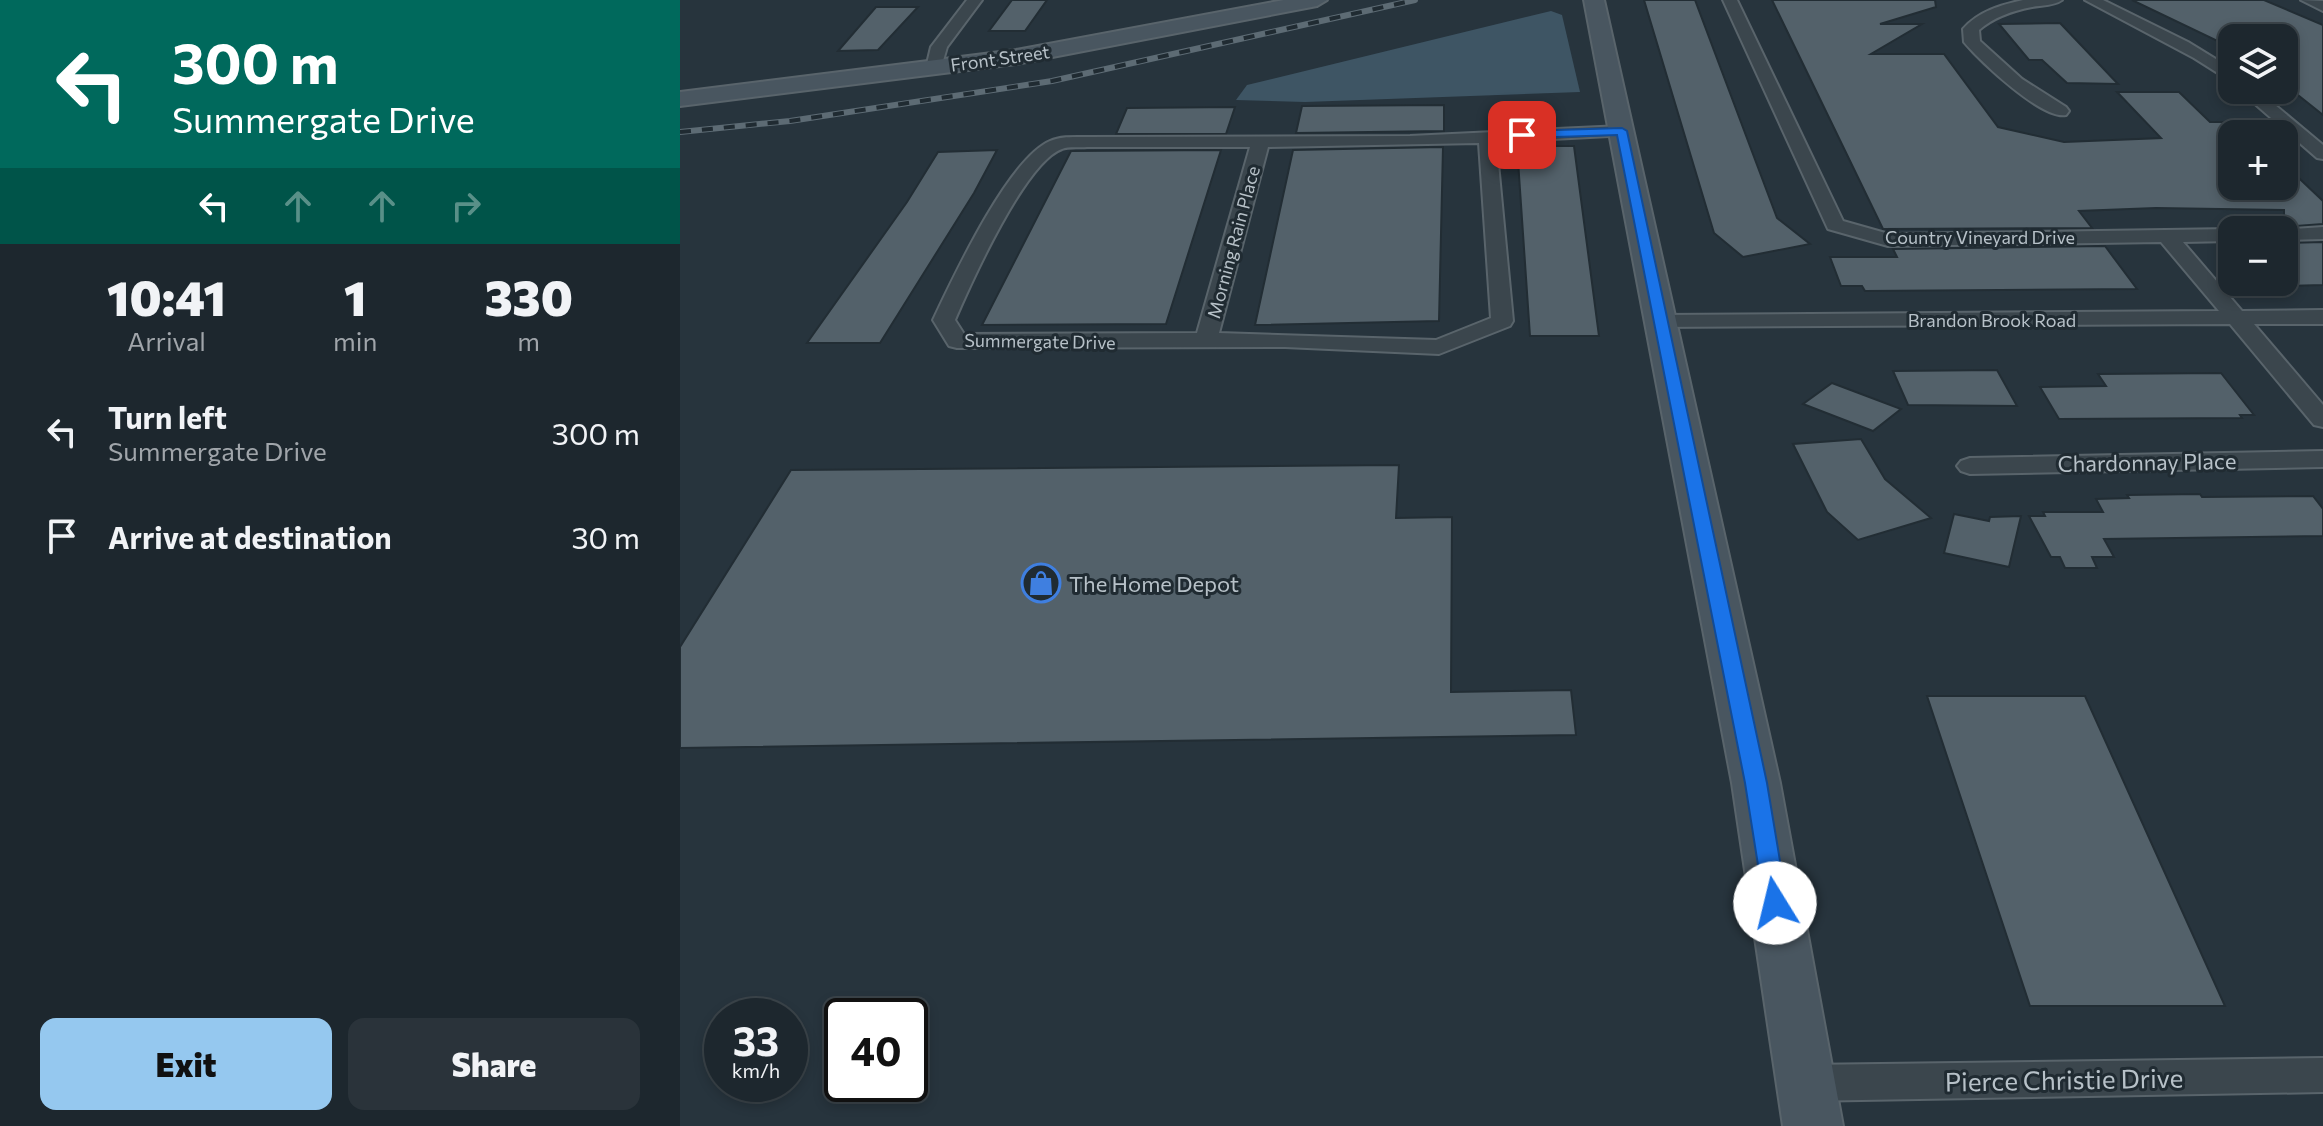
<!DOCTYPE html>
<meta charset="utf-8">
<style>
body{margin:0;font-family:Commissioner,sans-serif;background:#2a333a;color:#f1f3f6;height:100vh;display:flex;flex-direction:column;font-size:30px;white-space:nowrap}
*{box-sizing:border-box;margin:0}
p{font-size:26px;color:#a0a5aa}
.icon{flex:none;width:44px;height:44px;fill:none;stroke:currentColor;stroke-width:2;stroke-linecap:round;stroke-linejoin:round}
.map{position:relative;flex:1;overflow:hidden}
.details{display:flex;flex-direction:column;background:#1d272e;width:680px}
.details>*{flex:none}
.banner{background:#00695c;color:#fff;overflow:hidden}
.controls{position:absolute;left:1538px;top:24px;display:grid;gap:16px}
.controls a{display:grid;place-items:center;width:80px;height:80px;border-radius:16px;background:#1d272e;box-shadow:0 4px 12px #0003,0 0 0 2px #3b444a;font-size:40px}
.speed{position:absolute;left:24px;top:998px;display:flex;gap:16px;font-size:40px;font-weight:700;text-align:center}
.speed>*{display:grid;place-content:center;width:104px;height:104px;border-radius:50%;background:#1d272e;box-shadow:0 4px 12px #0003,0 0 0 2px #3b444a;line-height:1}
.speed small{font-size:20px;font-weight:400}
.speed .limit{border:4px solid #111;border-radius:12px;background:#fff;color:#111}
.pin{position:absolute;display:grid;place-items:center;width:68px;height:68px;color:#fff;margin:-34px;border-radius:16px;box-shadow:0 4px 12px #0006}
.me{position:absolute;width:88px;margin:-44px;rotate:351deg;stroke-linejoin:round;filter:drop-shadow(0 0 6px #0008)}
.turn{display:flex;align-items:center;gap:28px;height:168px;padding:0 40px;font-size:36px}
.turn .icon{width:104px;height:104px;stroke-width:2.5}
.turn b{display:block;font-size:56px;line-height:68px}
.lanes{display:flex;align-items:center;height:76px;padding:0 40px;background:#0003;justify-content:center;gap:40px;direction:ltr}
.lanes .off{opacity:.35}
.eta{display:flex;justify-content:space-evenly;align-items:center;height:136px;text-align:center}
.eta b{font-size:48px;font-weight:800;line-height:56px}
.button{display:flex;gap:16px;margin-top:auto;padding:16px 40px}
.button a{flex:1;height:92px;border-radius:16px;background:#95c8ef;color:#111;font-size:32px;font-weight:800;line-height:92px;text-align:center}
.button a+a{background:#2a333a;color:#f1f3f6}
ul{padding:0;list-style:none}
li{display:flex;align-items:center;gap:24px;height:104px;padding:0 40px}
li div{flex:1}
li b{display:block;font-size:30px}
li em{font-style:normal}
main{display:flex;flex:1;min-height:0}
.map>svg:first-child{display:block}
</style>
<main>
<section class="details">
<div class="banner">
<div class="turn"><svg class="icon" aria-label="left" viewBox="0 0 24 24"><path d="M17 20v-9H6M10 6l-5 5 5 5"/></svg><div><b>300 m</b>Summergate Drive</div></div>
<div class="lanes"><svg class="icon" aria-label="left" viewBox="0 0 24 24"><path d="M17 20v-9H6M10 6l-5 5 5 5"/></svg><svg class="icon off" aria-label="ahead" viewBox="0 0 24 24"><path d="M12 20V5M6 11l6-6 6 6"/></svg><svg class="icon off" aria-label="ahead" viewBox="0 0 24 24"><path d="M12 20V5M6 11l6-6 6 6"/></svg><svg class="icon off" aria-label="right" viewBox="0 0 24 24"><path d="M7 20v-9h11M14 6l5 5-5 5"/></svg></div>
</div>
<div class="eta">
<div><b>10:41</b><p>Arrival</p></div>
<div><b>1</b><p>min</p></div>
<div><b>330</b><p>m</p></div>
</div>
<ul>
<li><svg class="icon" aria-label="left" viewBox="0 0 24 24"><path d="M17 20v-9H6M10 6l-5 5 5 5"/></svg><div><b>Turn left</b><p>Summergate Drive</p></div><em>300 m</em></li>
<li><svg class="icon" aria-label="arrive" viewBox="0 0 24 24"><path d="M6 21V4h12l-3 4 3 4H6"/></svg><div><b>Arrive at destination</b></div><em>30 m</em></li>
</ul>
<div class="button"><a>Exit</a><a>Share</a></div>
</section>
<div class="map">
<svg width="1643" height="1126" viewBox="0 0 1643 1126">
<rect width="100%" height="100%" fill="#27343d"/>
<!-- water -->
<path fill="#3e5564" d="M871,11L882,15L900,92L625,102L556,100L567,85Z"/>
<!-- building -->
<g fill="#53616a" stroke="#222d34" stroke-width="2">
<path d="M332,0H367L345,31H309Z"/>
<path d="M964,0H1015L1097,218L1130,244L1063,257L1034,233Z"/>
<path d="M1092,0H1255L1256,7L1200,24H1242L1191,54H1264L1318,127L1384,142L1481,138L1437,92H1499L1530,122H1553L1568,134H1552V186H1604V164L1643,201V224L1604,227V210L1476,208L1399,211L1412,228L1203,229Z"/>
<path d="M1452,0H1584L1643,25V115L1604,84V38H1552V48Z"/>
<path d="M196,7H238L198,50L158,51Z"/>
<path d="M1380,23L1438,84L1387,83L1362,60H1349L1319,24Z"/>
<path d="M764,105V131L616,133L622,106Z"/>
<path d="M555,107L546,134H436L447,108Z"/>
<path d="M837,146H894L919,336H850Z"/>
<path d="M763,147L759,321L575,325L613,150Z"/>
<path d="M317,150L294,193L200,343H127L227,202L258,152Z"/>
<path d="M541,150L486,324L302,325L391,151Z"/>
<path d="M1643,242V285L1604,286V243Z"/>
<path d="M1425,246L1457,289L1185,291L1182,286H1161L1150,257H1217L1213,249Z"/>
<path d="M1317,370L1337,406L1228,405L1213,371Z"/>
<path d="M1541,373L1574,415H1560L1562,418L1379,419L1360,387L1426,386L1418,374Z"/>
<path d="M1152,383L1221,409L1193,431L1123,404Z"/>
<path d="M1181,439L1205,479L1251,518L1178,540L1147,512L1113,444Z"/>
<path d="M719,465L716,518L772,517L771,692L891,690L896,735L0,748V647L111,470Z"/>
<path d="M1520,494L1522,497L1633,496L1643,509V536L1424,539L1434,557H1412L1417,568H1385L1380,557H1371L1349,516H1365L1363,512H1423L1416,499L1449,498L1447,495Z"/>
<path d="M1274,514L1309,521L1310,517L1341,516L1329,567L1264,553Z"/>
<path d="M1247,696H1405L1545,1006H1350Z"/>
</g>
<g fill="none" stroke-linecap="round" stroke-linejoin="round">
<!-- street casing -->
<g stroke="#59646b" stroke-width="4">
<g id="street">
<path d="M287,0H302L267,47L260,71H248L246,68L251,47Z"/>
<path d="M1043,0H1057L1163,221L1209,234L1552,229L1556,230H1552V241L1503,242L1562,311L1643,310V324H1574L1643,405V427L1634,425L1550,324L974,327L971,322L974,317L982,315L1539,311L1481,242L1208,246L1148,229Z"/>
<path d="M1343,0H1382C1374,6 1362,5 1352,7C1332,11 1314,17 1299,30L1300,41L1342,79L1386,107L1389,111L1386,115C1362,120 1300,61 1284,42L1283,29C1299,11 1321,5 1343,0Z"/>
<path d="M1405,0H1423L1508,42L1552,69V82L1514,58Z"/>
<path d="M1621,0L1643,1V11Z"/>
<path d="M1559,90H1577L1643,145V159L1637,158Z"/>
<path d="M942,126L951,131L948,135L816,142L833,321L830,326L759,354L605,347L277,348L269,346L253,320C273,278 328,159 370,141C381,136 395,137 407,137L730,136ZM799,143L811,318L756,340L539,333L588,147ZM407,147H570L517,333L284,334L275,320C291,283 345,162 382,149C389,146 400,148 407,147Z"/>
<path d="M1643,227V239L1604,240V230H1597Z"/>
<path d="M1643,451V467L1290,474L1281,471L1277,466L1281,461L1290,458Z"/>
<path d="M1643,1058V1092L1124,1101L1110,1095L1104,1083L1110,1071L1124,1065Z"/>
</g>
</g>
<!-- secondary casing -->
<g stroke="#59646b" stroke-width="4">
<g id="secondary">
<path d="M604,0H647L637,6L336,64L0,106V92L336,50Z"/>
<path d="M904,0H924L1100,783L1163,1126H1103L1052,783Z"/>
</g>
</g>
<!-- street -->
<use href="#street" fill="#3b464d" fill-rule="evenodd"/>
<!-- secondary -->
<use href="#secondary" fill="#495660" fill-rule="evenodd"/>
<!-- rail casing -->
<g stroke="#5d6b74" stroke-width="6">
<path id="rail" d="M0,132L110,121L372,81L735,0"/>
</g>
<!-- rail -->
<use href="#rail" stroke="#202b32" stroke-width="4" stroke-dasharray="11" stroke-linecap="butt"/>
</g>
<!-- route -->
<path fill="#1a73e8" stroke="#114b97" stroke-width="2" d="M942,128L947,131L1087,783L1107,903L1104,909L1095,912L1087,909L1084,903L1065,783L937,135L842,138L836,135L842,131Z"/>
<!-- icons -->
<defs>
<g id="shop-ring" transform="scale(2)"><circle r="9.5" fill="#202b32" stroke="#3f7fe0" stroke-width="1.5"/><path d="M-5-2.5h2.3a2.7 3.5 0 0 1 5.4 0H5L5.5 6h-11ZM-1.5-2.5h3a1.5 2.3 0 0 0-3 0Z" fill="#3f7fe0"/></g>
</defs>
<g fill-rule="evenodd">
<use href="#shop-ring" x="361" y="583"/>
</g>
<g text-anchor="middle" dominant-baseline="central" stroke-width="6" stroke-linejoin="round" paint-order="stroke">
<!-- far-street labels -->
<g font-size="18" fill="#b7c1c8" stroke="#202b32">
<text transform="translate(320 58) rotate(-8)">Front Street</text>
<text x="1300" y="237">Country Vineyard Drive</text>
<text transform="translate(553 242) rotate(-75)">Morning Rain Place</text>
<text x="1312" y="320">Brandon Brook Road</text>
<text transform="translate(360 341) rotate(1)">Summergate Drive</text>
</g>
<!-- street labels -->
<g font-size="22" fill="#b7c1c8" stroke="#202b32">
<text transform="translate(1467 462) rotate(-1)">Chardonnay Place</text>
</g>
<!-- poi labels -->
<g font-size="22" fill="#b7c1c8" stroke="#202b32" text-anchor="start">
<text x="389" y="583">The Home Depot</text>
</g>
<!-- near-street labels -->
<g font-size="26" fill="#b7c1c8" stroke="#202b32">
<text transform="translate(1384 1079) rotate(-1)">Pierce Christie Drive</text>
</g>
</g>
</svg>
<div class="controls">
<a><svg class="icon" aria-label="layers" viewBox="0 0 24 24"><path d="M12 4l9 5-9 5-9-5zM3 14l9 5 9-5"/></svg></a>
<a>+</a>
<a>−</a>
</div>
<div class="speed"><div>33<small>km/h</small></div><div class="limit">40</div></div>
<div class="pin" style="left:842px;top:135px;background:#d93025"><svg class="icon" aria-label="arrive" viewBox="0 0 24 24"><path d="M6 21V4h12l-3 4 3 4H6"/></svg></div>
<svg class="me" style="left:1095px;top:903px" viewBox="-20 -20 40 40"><circle r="19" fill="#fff"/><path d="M0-13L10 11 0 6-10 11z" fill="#1a73e8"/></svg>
</div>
</main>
